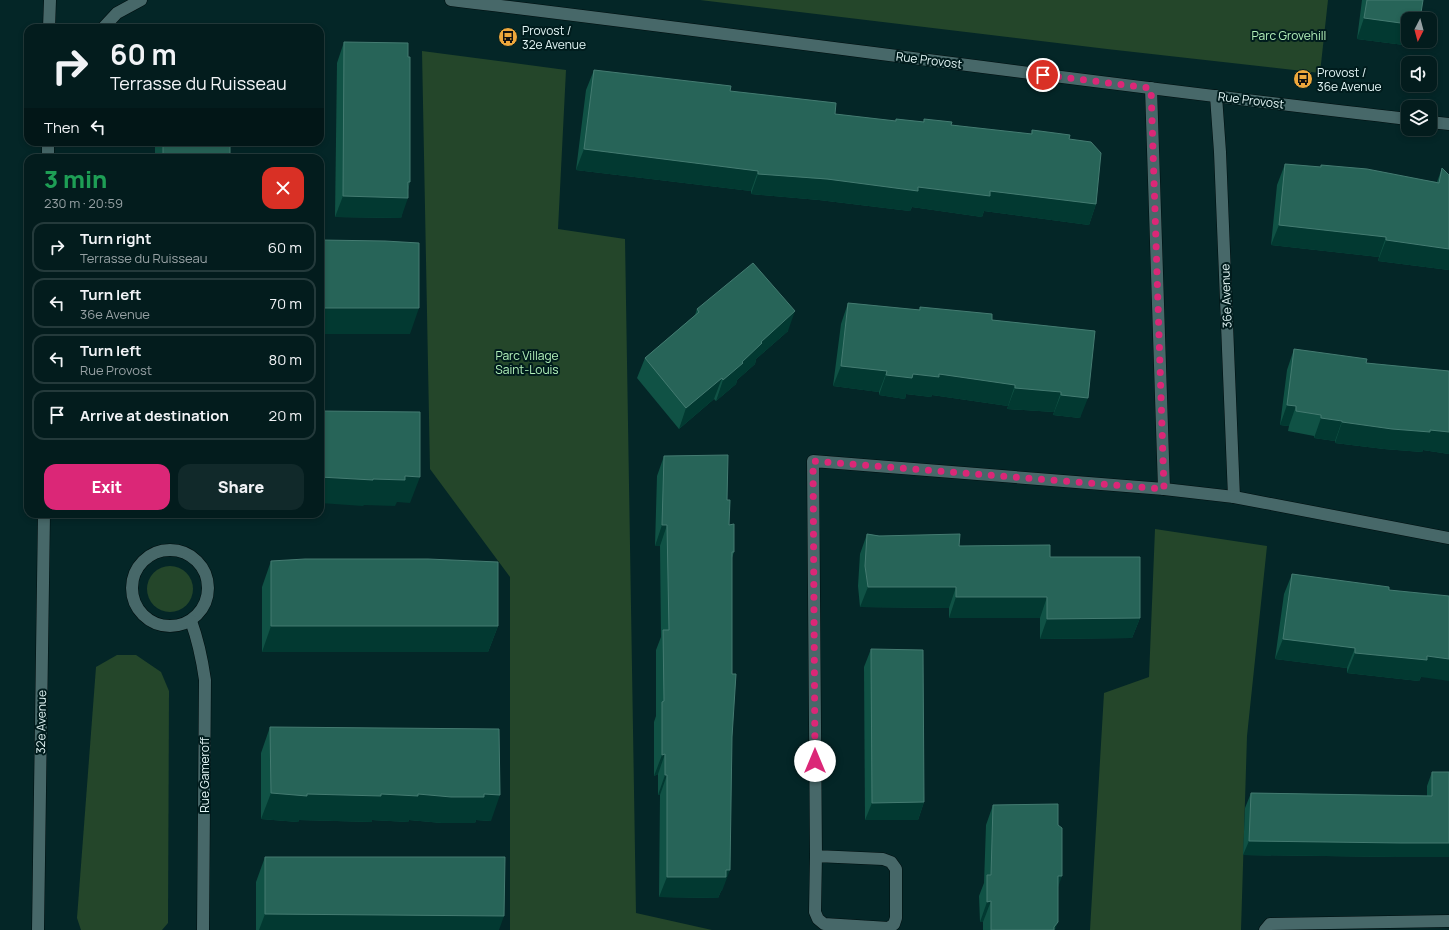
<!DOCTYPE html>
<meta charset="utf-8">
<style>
body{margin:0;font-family:Manrope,sans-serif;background:#11292a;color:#f1f3f6;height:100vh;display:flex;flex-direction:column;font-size:15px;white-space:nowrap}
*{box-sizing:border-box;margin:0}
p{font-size:13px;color:#97a1a4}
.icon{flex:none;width:22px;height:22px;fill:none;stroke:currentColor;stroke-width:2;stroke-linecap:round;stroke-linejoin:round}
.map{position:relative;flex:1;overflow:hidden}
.sheet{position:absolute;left:24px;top:154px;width:300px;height:364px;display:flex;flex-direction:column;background:#031c1d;border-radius:12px;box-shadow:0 2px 6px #0003,0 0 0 1px #243a3b}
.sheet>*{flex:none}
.top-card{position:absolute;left:24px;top:24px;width:300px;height:122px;border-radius:12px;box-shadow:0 2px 6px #0003,0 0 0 1px #243a3b;background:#031c1d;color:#f1f3f6;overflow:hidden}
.needle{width:26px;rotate:186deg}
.controls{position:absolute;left:1401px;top:12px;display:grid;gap:8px}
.controls a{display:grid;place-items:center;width:36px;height:36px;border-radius:8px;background:#031c1d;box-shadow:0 2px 6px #0003,0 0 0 1px #243a3b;font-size:20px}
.pin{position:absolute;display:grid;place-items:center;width:34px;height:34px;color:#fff;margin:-17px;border:2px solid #fff;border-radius:50%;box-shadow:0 1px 4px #0007}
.me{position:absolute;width:44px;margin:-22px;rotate:0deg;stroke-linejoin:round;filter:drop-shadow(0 0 3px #0008)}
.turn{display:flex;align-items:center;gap:14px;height:84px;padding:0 20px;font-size:18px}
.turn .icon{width:52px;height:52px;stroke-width:2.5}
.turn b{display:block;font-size:28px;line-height:34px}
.then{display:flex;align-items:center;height:38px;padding:0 20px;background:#0003;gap:8px;font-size:15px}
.round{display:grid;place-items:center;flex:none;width:42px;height:42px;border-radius:12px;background:#11292a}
.headline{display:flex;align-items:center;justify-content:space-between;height:68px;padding:0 20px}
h1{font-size:24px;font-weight:800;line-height:30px;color:#1e9e55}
.cta{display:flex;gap:8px;margin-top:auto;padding:8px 20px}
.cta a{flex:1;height:46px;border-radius:12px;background:#db2777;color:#fff;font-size:16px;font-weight:800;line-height:46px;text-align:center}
.cta a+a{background:#11292a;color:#f1f3f6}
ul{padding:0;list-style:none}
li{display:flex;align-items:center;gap:12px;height:50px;margin:0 8px 6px;padding:0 12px;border:2px solid #243a3b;border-radius:12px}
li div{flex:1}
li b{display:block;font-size:15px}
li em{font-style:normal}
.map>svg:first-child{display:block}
</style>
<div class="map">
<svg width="1449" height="930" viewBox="0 0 1449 930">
<rect width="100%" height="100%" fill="#042627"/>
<!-- green -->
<g fill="#24462a">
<path d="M700,0H1328L1320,73L1107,49Z"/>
<path d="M422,51L566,70L558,229L625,239L636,913L712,930H510V577L430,469Z"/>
<path d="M1155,529L1267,546L1247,736L1241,930H1090L1104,693L1149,677Z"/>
<circle cx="170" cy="589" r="23"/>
<path d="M117,655H136L161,672L169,691L168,923L162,930H81L77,918L96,667Z"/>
</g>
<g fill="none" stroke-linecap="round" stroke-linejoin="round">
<!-- street casing -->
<g stroke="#000e0f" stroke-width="13">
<g id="street">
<path d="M1151,88L1164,489"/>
<path d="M1216,96L1220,152L1234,497"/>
<circle cx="170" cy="588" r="38"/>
<path d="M191,621C198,640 202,659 205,680L203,930"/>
<path d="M816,856L883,859L891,862L896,869V918L894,924L889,928L824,924L818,919L815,912L816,856L813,461L1164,489L1234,497L1449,538"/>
<path d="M1265,930L1270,924L1449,921"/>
</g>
</g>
<!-- secondary casing -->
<g stroke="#000e0f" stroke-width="13">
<g id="secondary">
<path d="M451,0C770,38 1089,83 1408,119"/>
<path d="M49,28L50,0"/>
<path d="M103,28L117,13L141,0"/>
<path d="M1430,122L1449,124"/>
<path d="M48,158V142"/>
<path d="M38,930L44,514"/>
</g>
</g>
<!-- street -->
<use href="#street" stroke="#476869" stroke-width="12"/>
<!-- secondary -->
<use href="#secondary" stroke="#476869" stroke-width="12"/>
</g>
<!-- wall -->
<g fill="#105245">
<path d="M1362,0H1423L1408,41H1414L1412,46L1357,39Z"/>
<path d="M344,42L410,182L401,218L335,217L337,63Z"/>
<path d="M594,70L730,91L835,114L895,121L896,119L923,122L924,119L951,125L1031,134L1032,130L1069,139L1096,204L1089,225L984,211L982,217L912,207L910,211L819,200L751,194V191L576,170L586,90Z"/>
<rect x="155" y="142" width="75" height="16"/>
<path d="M1285,164L1320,167L1321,165L1437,182L1442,168L1449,175V270L1378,261L1379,257L1271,245L1277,185Z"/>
<path d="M848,303L919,310L920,307L992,320L1095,331L1080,418L1053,415L1054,412L1007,409L1008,406L932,395L931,397L906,394L905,399L879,395V392L833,386L841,324Z"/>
<path d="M697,309L788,331L756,359L755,364L737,380L736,384L716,401L714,399L679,429L637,378L645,358L695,315Z"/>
<path d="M1294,349L1366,363L1449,371V454L1423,450L1422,452L1384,449L1335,443V441L1314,438V436L1288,431L1289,426L1280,425L1287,370Z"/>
<path d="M664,456L727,500L729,525L734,552L732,558L722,891H721L718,898L659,897L660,795H658V774L654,776V722L656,716V650L661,637L660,546H655L657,476Z"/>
<path d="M867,534L1050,557L1140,618L1132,638L1040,639V618H949V608L860,607L858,586L860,554Z"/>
<path d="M271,561L498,626L488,652H262V587Z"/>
<path d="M1292,574L1389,590L1421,677L1419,681L1347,673V668L1275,659L1284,594Z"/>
<path d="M871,649L924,802L918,820H865L864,667Z"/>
<path d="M270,727L491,821L476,820L475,823H442L409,820L408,822L372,820V822L299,820L298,822L261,819V753Z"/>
<path d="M1432,772H1449V857H1396L1243,855L1245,808L1251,793L1427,796V786Z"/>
<path d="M993,805L1058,888L1055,930H983V922H980L979,896L984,883L986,825Z"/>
<path d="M265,857L499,930H256V882Z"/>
</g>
<!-- shaded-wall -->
<g fill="#023931">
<path d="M1364,18L1408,24V41H1414L1412,46L1357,39Z"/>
<path d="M584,149L758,171L751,191L576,170Z"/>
<path d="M758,174L918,187L990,191L1096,204L1089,225L984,211L982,217L912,207L910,211L819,200L751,194Z"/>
<path d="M408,182H410L405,197L408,198L401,218L335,217L343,196Z"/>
<path d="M1279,225L1386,237L1379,257L1271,245Z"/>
<path d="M1386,240L1449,249V270L1378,261Z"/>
<path d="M320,308H419L410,334H320Z"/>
<path d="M795,311L788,331L756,359L755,364L737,380L736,384L716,401L723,380L742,362L761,342Z"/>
<path d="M841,366L887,371L879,392L833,386Z"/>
<path d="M913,374H939L1015,385L1008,406L932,395L931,397L906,394L905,399L879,395L886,375Z"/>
<path d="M722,378L714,399L679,429L686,408Z"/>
<path d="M1015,388L1061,392L1054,412L1007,409Z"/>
<path d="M1061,395L1088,398L1080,418L1053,415Z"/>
<path d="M1287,405L1296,406L1289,426L1280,425Z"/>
<path d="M1321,418L1342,421L1335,441L1314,438Z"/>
<path d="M1342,422L1430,430L1449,432V454L1423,450L1422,452L1384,449L1335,443Z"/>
<path d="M405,476L420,477L410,503L397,502L395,506L364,505L363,506L320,503V477L373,479Z"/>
<path d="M662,525H667L660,546H655Z"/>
<path d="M868,587H956L949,608L860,607Z"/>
<path d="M956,597H1047L1040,618H949Z"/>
<path d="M1140,618L1132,638L1040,639L1047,619Z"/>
<path d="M271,626H498L488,652H262Z"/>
<path d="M1283,639L1355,648L1347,668L1275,659Z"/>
<path d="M1355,653L1427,656L1449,659V681L1421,677L1419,681L1347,673Z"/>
<path d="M665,754L658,774L654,776L662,755Z"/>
<path d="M665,775H667L660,795H658Z"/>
<path d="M271,793L484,794L500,795L491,821L476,820L475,823H442L409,820L408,822L372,820V822L299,820L298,822L261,819Z"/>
<path d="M924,802L918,820H865L872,803Z"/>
<path d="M1249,841L1449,843V857H1396L1243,855Z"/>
<path d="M726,870H730L722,891H721L718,898L659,897L667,877Z"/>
<path d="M1058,876H1062L1055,896Z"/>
<path d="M991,901L983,922H980L987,902Z"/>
<path d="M265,914L504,916L499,930H259Z"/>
<path d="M1058,922L1055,930H1053L1054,927Z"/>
</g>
<!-- building -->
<g fill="#276458" stroke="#447b71">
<path d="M1367,0H1423L1420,19H1408V24L1364,18Z"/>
<path d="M344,42L408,43V57H410V182H408V198L343,196Z"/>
<path d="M594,70L731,86L730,91L836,103L835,114L896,121V119L924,122V119L952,122L951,125L1032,134V130L1070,135L1069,139L1091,142L1101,153L1096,204L990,191V196L918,187V191L827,179L758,174V171L584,149Z"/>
<rect x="163" y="142" width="67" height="16"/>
<path d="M1285,164L1321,167V165L1367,169L1439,183L1442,168L1449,175V249L1386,240V237L1279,225Z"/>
<path d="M320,240L385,241L419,243V308H320Z"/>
<path d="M753,263L795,311L761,342L762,343L742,362L743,363L723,380L722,378L686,408L645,358L699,312L697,309Z"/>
<path d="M848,303L920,310V307L992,314V320L1095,331L1088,398L1061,395V392L1015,388V385L939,374V377L913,374L912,378L886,375L887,371L841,366Z"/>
<path d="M1294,349L1367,359L1366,363L1449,371V432L1430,430V432L1392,429L1342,422V421L1321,418V415L1296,411V406L1287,405Z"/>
<path d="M320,411L420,412V477L405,476V480L373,479V480L320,477Z"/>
<path d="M728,455L727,500H730L729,525L734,524V552H732V674H736L732,737L730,870H726V877H667V775H665V754L662,755V702L664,701L663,630H669L667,525H662L664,456Z"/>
<path d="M867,534L879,536L960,534L959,546L1050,545V557H1140V618L1047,619V597H956V587H868L865,566Z"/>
<path d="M305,559H428L498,562V626H271V561Z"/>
<path d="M1292,574L1389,587V590L1449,596V659L1427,656V660L1355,653V648L1283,639Z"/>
<path d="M871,649L923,650L924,802L872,803Z"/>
<path d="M270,727L499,729L500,795L484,794V797H451L418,794V796L381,794V796L307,794V796L271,793Z"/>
<path d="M1432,772H1449V843H1401L1249,841L1251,793L1432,796Z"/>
<path d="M1058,804V825L1062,828V876H1058V922L1054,927V930H991V901L987,902V875H991L993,805Z"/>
<path d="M265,857H505L504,916L265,914Z"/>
</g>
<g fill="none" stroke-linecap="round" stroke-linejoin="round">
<!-- route -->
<path stroke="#db2777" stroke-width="7" stroke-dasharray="0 12.6" d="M815,761L813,461L1164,489L1151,88L1043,75"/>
</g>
<!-- icons -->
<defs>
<g id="bus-disc" transform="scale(1)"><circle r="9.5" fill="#eea83c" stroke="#001c1d"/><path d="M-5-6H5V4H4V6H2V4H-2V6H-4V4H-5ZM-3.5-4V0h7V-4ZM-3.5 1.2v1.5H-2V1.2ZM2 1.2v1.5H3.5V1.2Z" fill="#111"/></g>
</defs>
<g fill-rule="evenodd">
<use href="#bus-disc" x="508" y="37"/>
<use href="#bus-disc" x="1303" y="79"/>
</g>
<g text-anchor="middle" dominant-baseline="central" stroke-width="4" stroke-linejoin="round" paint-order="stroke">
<!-- poi labels -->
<g font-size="12" fill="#e3f6f6" stroke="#001c1d" text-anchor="start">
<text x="522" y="30">Provost /<tspan x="522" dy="14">32e Avenue</tspan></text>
<text x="1317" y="72">Provost /<tspan x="1317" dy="14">36e Avenue</tspan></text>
</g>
<!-- park labels -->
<g font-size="12" fill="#b2f1ba" stroke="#001c1d">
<text x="1289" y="35">Parc Grovehill</text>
<text x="527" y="355">Parc Village<tspan x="527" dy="14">Saint-Louis</tspan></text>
</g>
<!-- street labels -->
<g font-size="12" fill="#e3f6f6" stroke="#001c1d">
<text transform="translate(929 60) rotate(7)">Rue Provost</text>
<text transform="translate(1251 100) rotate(7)">Rue Provost</text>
<text transform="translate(1226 296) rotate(-92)">36e Avenue</text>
<text transform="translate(41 722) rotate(-89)">32e Avenue</text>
<text transform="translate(204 775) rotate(-90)">Rue Gameroff</text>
</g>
</g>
</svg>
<div class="controls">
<a><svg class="needle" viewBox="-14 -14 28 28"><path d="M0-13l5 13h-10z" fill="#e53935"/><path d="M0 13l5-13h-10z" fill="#97a1a4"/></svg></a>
<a><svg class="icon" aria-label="sound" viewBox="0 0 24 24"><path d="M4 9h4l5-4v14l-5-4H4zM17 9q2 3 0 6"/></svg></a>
<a><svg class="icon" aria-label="layers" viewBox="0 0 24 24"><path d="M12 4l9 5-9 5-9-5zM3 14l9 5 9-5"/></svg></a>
</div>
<div class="pin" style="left:1043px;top:75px;background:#d93025"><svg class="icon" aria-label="arrive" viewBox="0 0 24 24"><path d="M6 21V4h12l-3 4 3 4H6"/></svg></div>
<svg class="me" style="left:815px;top:761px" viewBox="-20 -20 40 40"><circle r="19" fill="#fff"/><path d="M0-13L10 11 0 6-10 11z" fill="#db2777"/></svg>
<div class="top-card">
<div class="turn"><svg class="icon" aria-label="right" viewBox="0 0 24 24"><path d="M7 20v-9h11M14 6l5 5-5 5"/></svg><div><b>60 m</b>Terrasse du Ruisseau</div></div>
<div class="then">Then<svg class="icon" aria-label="left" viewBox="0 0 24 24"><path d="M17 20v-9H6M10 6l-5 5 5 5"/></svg></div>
</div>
<section class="sheet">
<div class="headline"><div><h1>3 min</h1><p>230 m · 20:59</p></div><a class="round" style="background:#d93025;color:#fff"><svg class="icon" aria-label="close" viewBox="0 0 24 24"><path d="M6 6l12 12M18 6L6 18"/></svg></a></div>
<ul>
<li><svg class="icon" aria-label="right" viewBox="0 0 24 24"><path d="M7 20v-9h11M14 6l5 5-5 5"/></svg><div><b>Turn right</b><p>Terrasse du Ruisseau</p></div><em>60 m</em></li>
<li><svg class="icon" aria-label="left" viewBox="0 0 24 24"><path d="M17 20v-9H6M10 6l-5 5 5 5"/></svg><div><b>Turn left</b><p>36e Avenue</p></div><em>70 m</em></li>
<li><svg class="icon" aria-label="left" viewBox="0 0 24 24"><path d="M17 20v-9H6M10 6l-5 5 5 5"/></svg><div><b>Turn left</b><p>Rue Provost</p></div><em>80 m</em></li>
<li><svg class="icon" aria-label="arrive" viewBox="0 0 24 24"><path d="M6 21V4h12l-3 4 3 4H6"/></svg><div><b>Arrive at destination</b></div><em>20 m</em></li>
</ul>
<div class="cta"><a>Exit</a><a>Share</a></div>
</section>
</div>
